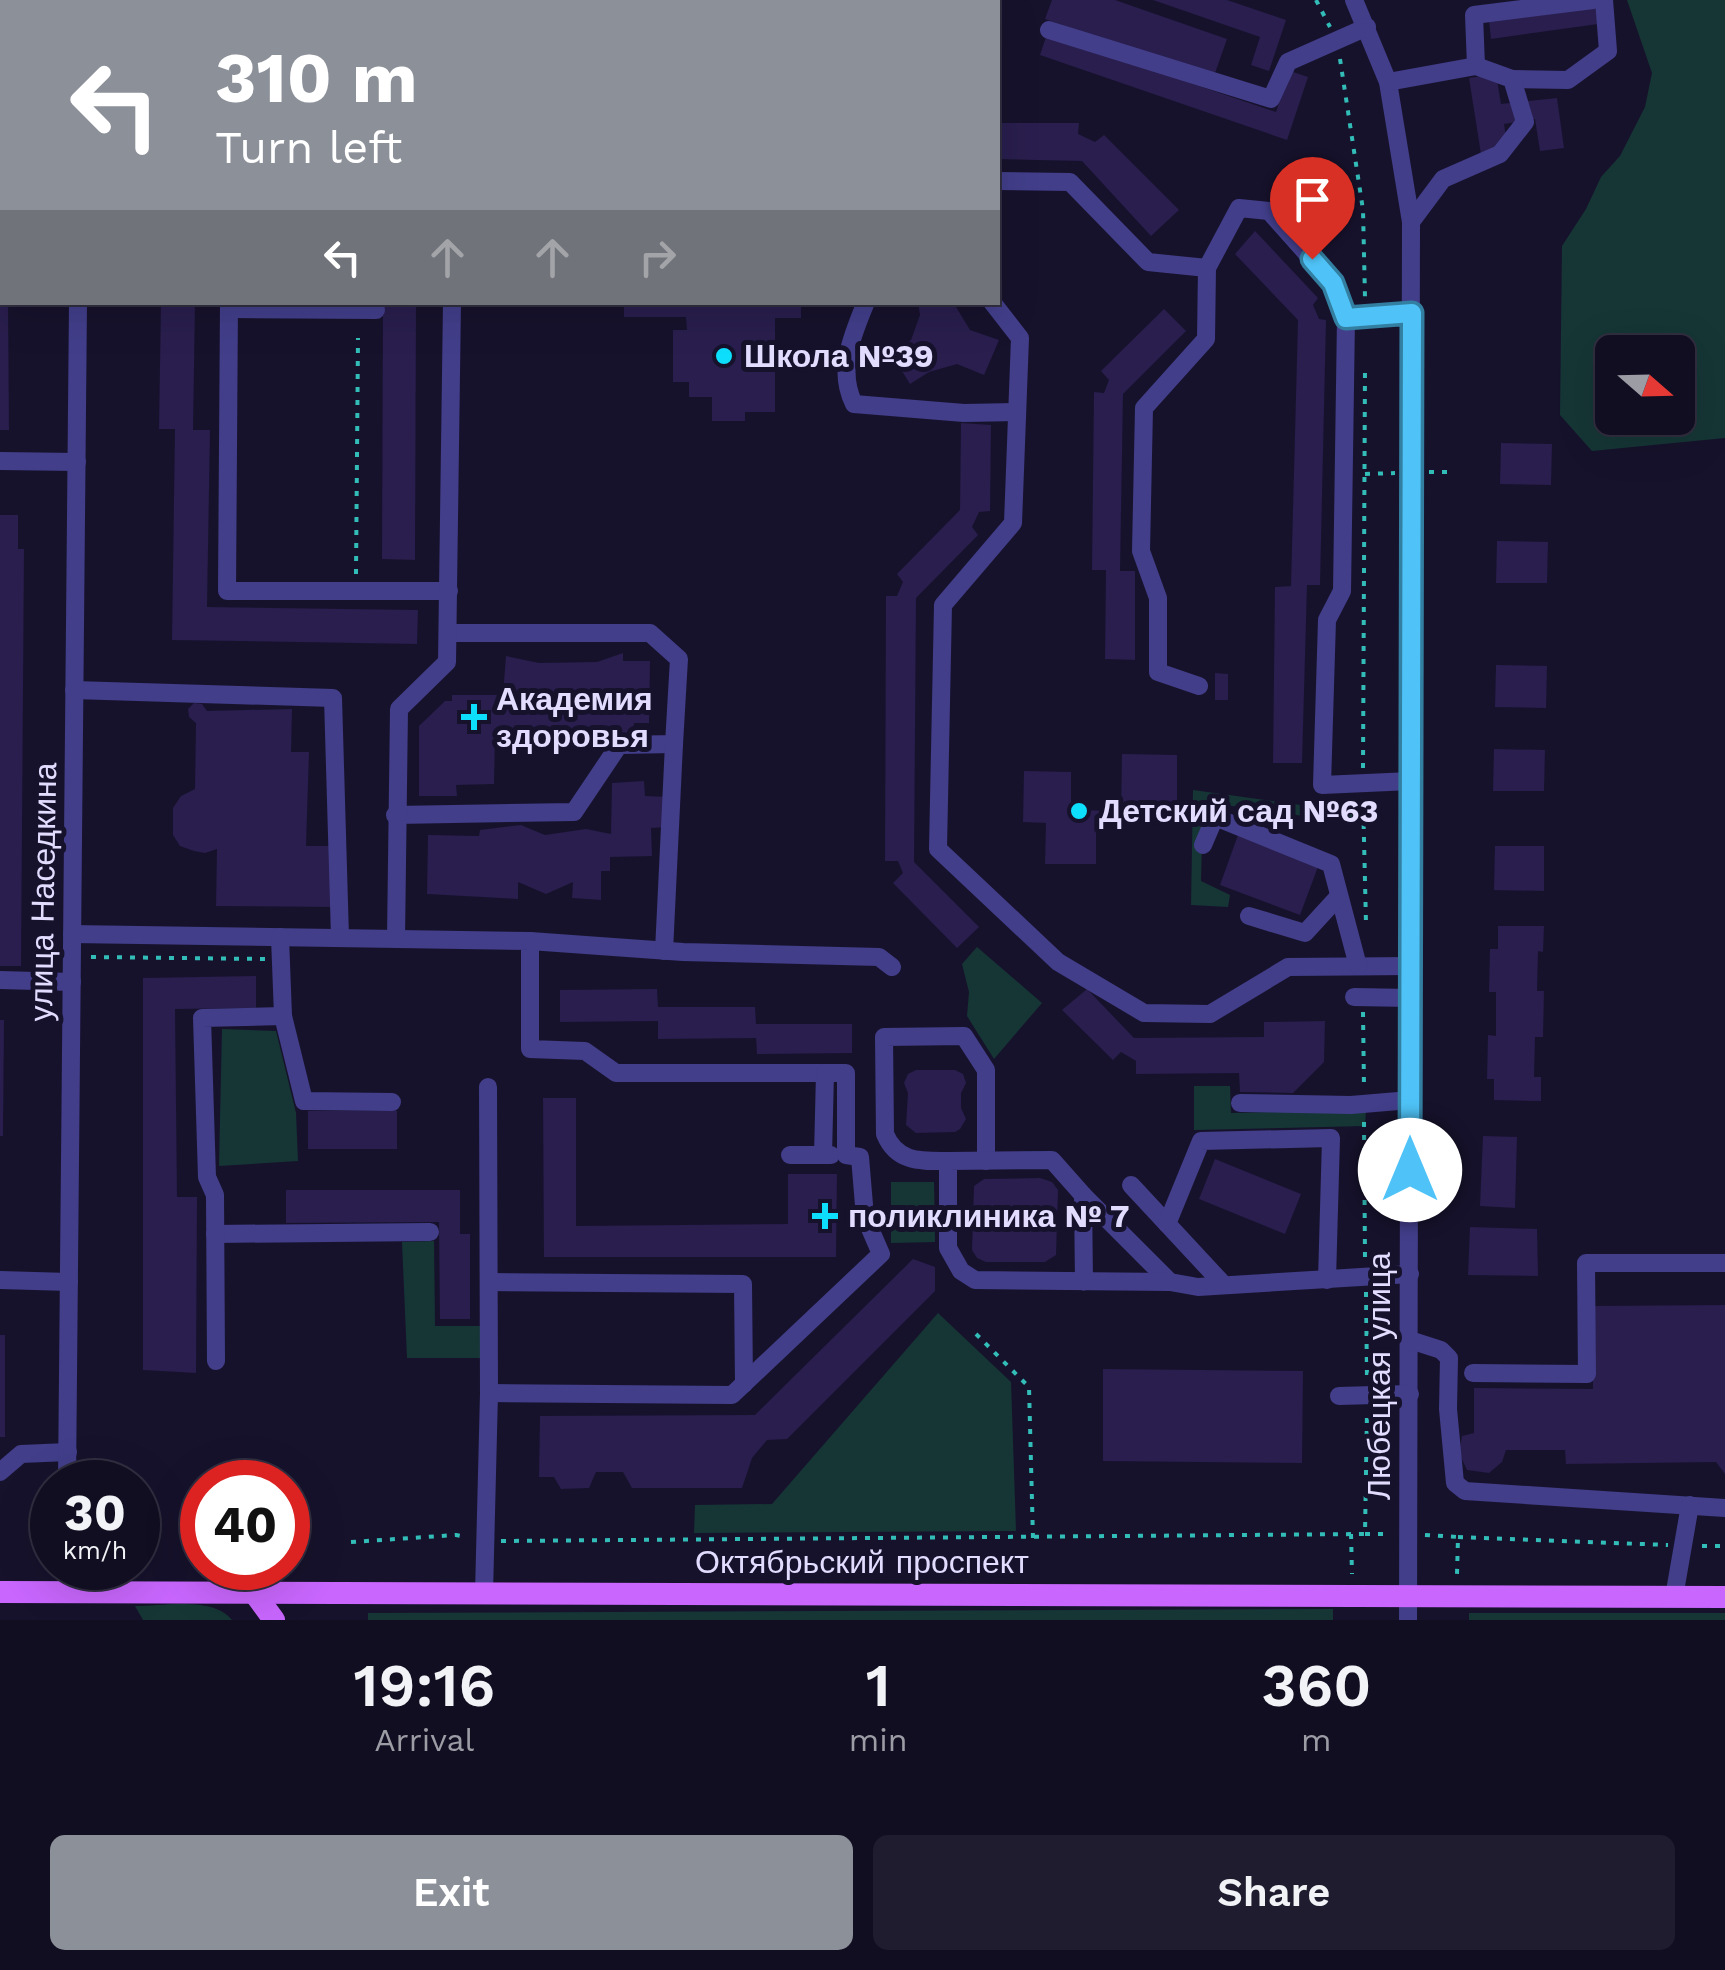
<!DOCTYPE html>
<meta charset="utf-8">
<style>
body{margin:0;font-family:"Work Sans",sans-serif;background:#1e1c2e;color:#f1f3f6;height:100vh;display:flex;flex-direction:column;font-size:38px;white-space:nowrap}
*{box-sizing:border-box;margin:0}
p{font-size:32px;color:#9c9ca5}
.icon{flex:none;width:55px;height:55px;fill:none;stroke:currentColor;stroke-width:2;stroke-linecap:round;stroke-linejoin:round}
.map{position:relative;height:1620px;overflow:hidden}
.details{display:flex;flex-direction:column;background:#110e21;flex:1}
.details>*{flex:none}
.banner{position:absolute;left:0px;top:0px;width:1000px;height:305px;box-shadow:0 10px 40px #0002,0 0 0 2px #302e3f;background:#8c9099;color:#fff;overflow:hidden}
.needle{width:65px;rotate:110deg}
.fabs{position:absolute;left:1595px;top:335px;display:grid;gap:20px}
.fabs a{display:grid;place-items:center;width:100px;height:100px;border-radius:15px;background:#110e21;box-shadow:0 10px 40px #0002,0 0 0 2px #302e3f;font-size:50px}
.speed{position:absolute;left:30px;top:1460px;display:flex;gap:20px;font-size:50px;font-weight:700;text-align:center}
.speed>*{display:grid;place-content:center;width:130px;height:130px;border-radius:50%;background:#110e21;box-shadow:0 10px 40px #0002,0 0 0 2px #302e3f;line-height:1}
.speed small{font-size:25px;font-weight:400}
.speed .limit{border:15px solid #d22;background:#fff;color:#111}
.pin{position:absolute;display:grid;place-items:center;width:85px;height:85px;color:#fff;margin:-102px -42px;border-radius:50% 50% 50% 0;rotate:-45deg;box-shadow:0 0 10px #0007}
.pin .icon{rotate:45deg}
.me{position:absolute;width:110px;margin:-55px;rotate:0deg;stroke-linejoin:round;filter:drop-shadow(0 0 8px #0008)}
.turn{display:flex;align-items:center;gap:35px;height:210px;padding:0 50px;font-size:45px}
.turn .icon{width:130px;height:130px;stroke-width:2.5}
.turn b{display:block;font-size:70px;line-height:85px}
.lanes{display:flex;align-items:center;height:95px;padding:0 50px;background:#0003;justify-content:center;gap:50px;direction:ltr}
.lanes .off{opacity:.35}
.eta{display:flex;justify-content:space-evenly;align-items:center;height:170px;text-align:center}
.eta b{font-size:60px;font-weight:600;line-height:70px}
.primary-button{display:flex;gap:20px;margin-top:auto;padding:20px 50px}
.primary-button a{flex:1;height:115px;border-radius:15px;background:#8c9099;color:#fff;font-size:40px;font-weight:600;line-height:115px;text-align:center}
.primary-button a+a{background:#1e1c2e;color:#f1f3f6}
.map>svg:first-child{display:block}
</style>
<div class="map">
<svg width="1725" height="1620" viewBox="0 0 1725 1620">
<rect width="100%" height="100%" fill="#17122c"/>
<!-- green -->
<g fill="#153635" fill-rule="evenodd">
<path d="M1627,0H1725V438L1592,451L1560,415L1562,246L1586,209L1601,177L1620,156L1645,107L1652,73ZM1612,352H1678V418H1612Z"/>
<path d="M1193,790L1322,808L1369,809L1361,824L1203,802L1201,881L1230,895L1228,907L1191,905Z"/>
<path d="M977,947L1042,1003L994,1059L967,1016L969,992L962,964Z"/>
<path d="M222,1029L276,1031L296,1113L298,1161L219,1166Z"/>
<path d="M1194,1086H1230L1231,1113L1366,1110L1365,1126L1194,1130Z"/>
<path d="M891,1182H934L935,1242L891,1243Z"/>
<path d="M434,1241L435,1326H481V1358H407L402,1242Z"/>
<path d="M938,1313L1011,1382L1016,1531L694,1533L695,1505L772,1504Z"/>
<path d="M135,1606C164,1606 213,1596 232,1620H143Z"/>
<path d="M1333,1609V1620H368V1613Z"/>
<rect x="1469" y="1613" width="256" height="7"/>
</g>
<!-- building -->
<g fill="#291e4d">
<path d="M1052,0H1115L1227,39L1214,76L1045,19Z"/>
<path d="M1153,0H1227L1286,20L1269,71L1251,65L1260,37Z"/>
<path d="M1596,8L1598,24L1491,39L1489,21Z"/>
<path d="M1047,34L1276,112L1290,71L1308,77L1287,140L1040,55Z"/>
<path d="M1496,74L1501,104L1557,98L1564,148L1540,151L1535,119L1504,124L1508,150L1481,154L1469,78Z"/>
<path d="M998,123H1079L1078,134L1095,142L1104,135L1179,210L1151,236L1082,161L998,159Z"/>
<path d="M1255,231L1318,298L1313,305L1319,319L1326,320L1320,585H1307L1302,763H1273L1275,587L1291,586L1298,320L1235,254Z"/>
<path d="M0,302H8L9,430H0Z"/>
<path d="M161,302H195L193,430H210L207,607L418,610L417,644L172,640L175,429H159Z"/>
<path d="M383,302H416L415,560L382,559Z"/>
<path d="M624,302H801V318H775V412H745V421H712V397H689V382H673V330H687L686,317H624Z"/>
<path d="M918,302H953L970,330L999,340L984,375L957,364L929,372L910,384L891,353L911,340L920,315Z"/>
<path d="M1164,309L1186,331L1123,394L1120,571H1135V660L1105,659L1106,570H1092L1094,392L1104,393L1109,380L1101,371Z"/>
<path d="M961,423L991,425L990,511L979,512L972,527L978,535L916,598L914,862L979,927L957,948L893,883L903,873L898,861H885L886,596H897L903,582L897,574L960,510Z"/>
<path d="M1501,443L1552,444L1551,485L1500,484Z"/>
<path d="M0,515H18V549H24L21,966H0Z"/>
<path d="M1497,541L1548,542L1547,583H1496Z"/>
<path d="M623,653V661H650L649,723H634L633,734L495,735L494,784L456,785L457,796H419V726L445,701H452V695H503L506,656L539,663L597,662Z"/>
<path d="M1496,665L1547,666L1546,708L1495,707Z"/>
<path d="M1215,673L1228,674V700H1215Z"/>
<path d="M194,703L202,704L207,711L292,709L291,752H309L306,846H336L335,907L216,906L217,849L205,853L194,851L180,846L173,835V808L181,796L195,789L196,723L189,717L188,709Z"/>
<path d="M1494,749L1545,750L1544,791H1493Z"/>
<path d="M1122,754L1177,755V822L1096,821V864H1045L1046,823L1023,822L1024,771L1071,772V810L1121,811Z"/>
<path d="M644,781L645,796L670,797L668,827L651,828L652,856L610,857V871H601V900L572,898L573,882L546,894L518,882V899L427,894L428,835L479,836L480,830L521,825L545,835L586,829L611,834L612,783Z"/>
<path d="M1238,835L1319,864L1300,915L1220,885Z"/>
<path d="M1495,846H1544V891L1494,890Z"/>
<path d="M1498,926H1544L1543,952L1538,951L1537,991H1544L1543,1037H1535L1534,1077H1541V1101L1494,1100V1079H1487L1488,1035L1496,1036V992H1489L1490,949H1498Z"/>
<path d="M256,976V1008L175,1009L177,1197H197L196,1373L143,1370V978Z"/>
<path d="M657,989L658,1007H755L756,1024H852V1053L757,1054L756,1038L658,1039V1021L560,1022V990Z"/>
<path d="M1087,989L1134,1038L1264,1037V1022L1325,1021L1324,1062L1293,1093L1240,1092L1239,1073L1136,1074V1061L1121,1052L1113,1060L1062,1010Z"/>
<path d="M0,1020H4L3,1136H0Z"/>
<path d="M916,1070H955L963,1074L966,1083L961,1093V1108L966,1119L960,1129L955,1132L916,1133L906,1125L908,1093L904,1083L908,1074Z"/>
<path d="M543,1098H576V1226L788,1224V1174H837L836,1257H544Z"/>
<rect x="308" y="1111" width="89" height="38"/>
<path d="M1483,1136L1517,1137L1515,1208L1480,1206Z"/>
<path d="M1215,1159L1301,1194L1285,1234L1199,1199Z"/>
<path d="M1040,1178L1052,1182L1058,1190L1056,1255L1045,1262H986L977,1258L972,1250L974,1186L984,1179Z"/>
<path d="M286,1190H460V1234H470V1319H440L439,1222L286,1223Z"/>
<path d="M1470,1227L1537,1229L1538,1276L1468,1275Z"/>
<path d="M913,1259L935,1267V1291L787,1439L767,1440L752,1458L742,1488H632L623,1472H596L589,1488L561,1489L554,1477H539L540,1416L755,1415Z"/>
<path d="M1725,1305V1474L1716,1462L1566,1464L1565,1450H1506L1502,1462L1489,1473L1467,1470L1459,1453L1462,1436L1474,1433V1388L1593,1389V1306Z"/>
<rect x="0" y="1335" width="5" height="102"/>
<path d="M1103,1369L1303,1371L1302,1463L1103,1461Z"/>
</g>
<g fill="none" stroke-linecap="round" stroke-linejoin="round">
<!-- path -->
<g stroke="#33bdb8" stroke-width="4" stroke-dasharray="5 8" stroke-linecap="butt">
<path d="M1316,0L1330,27"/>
<path d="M1340,59L1363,210L1365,298"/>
<path d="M1429,472H1447"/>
<path d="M1365,474L1395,473"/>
<path d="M356,574L358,338"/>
<path d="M1363,768L1365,368"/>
<path d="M1363,798L1366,923"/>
<path d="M34,955L56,956"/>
<path d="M91,957L266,959"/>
<path d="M1363,1012L1364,1088"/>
<path d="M1364,1122L1365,1258"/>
<path d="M1366,1292L1367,1378"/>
<path d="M976,1334L1029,1387L1033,1539"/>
<path d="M30,1530L52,1525"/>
<path d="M1351,1534L1352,1574"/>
<path d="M1365,1534H1390"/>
<path d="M1425,1535L1458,1537L1457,1574"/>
<path d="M1458,1537L1668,1545"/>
<path d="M501,1541L1365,1534L1367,1412"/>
<path d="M351,1542L456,1535L467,1537"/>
<path d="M1702,1546H1725"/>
</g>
<!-- minor -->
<g stroke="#423e8a" stroke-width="18">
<path d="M1354,0L1388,82L1411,222L1408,1620"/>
<path d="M81,2V0"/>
<path d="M1049,30L1271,99L1288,62L1367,27"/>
<path d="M1476,66L1474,15L1593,0"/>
<path d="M1512,79L1568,80L1608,51L1604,0"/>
<path d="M1388,82L1476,66L1512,79L1525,122L1500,154L1443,179L1411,222"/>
<path d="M0,177H2"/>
<path d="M998,181L1070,182L1148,262L1207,268L1239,208L1269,211L1333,283L1346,318L1412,313"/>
<path d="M229,302L227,591H449"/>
<path d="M866,302C852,336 837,370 854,404L964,413L1017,412"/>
<path d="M992,302L1020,338L1013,523L943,605L938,849L1058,962L1144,1013L1210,1014L1288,967L1411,966"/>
<path d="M229,309L376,310"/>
<path d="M1346,318L1342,591L1327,620L1322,785L1411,781"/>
<path d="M0,461L77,462"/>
<path d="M1199,686L1158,672V598L1141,551L1144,408L1206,339L1207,268"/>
<path d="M74,690L333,698L340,937"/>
<path d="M395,815L574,812L619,745L674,744L679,659L650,633H448"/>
<path d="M1203,845L1215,817L1331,864L1358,966"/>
<path d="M1249,916L1305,933L1338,897"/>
<path d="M72,934L530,941V1049L585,1051L616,1073H825L823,1155"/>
<path d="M396,939L399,709L447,662L452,302"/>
<path d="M530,941L683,952L879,957L892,967"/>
<path d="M664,951L674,744"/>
<path d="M0,980L72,982"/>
<path d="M1354,997L1411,998"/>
<path d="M283,1016L304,1101L392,1102"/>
<path d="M1240,1103L1351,1105L1410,1100"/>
<path d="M790,1155H831"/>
<path d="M948,1161C921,1161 897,1163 885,1134L884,1037L964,1036L986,1070V1161"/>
<path d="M1131,1185L1223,1284"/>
<path d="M1083,1195L1170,1282"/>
<path d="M1167,1224L1201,1141L1331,1138L1327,1280"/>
<path d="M215,1234L430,1232"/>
<path d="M0,1280L69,1282"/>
<path d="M489,1282L743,1284L744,1384"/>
<path d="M1084,1282L1083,1195L1052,1160L948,1161V1248L961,1271L975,1280L1170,1282L1198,1287L1410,1274"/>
<path d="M1410,1340L1441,1350L1449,1358L1448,1409L1455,1483L1465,1491L1725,1508"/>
<path d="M216,1361L215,1195L207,1177L202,1018L283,1016L280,937"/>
<path d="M1473,1373L1587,1374L1586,1263H1725"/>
<path d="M489,1393L732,1395L881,1254L865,1217L860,1157L846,1155V1073H825"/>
<path d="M1339,1396L1410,1394"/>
<path d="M0,1472L21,1454L68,1452"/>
<path d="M67,1482L78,302"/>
<path d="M67,1592V1568"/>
<path d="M484,1594L489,1393L488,1087"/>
<path d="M1674,1597L1690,1505"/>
</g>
<!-- major -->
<g stroke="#c866fd" stroke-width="22">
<path d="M0,1592L1725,1597"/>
<path d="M255,1594L274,1620"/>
</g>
</g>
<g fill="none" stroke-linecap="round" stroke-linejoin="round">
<!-- route casing -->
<g stroke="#337fa1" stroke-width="25">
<path id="route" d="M1312,259L1333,283L1346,318L1412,313L1410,1170"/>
</g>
<!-- route -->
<use href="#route" stroke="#4fc3f7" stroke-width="18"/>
</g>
<!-- markers -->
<g fill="#0cdefc" stroke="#17122c" stroke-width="4">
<circle cx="724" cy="356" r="10"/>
<path d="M469 702h10v10h10v10h-10v10h-10v-10h-10v-10h10z"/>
<circle cx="1079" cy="811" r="10"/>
<path d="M820 1201h10v10h10v10h-10v10h-10v-10h-10v-10h10z"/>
</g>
<g text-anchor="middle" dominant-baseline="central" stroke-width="10" stroke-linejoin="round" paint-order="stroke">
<!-- poi labels -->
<g font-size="32" font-weight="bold" fill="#e2ddff" stroke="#17122c" text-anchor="start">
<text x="744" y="356">Школа №39</text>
<text x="496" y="699">Академия<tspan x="496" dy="37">здоровья</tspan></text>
<text x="1099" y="811">Детский сад №63</text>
<text x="848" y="1216">поликлиника № 7</text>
</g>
<!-- street labels -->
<g font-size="32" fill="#e2ddff" stroke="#17122c">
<text transform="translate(43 892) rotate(-89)">улица Наседкина</text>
<text transform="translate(1379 1376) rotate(-90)">Любецкая улица</text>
<text x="862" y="1562">Октябрьский проспект</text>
</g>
</g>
</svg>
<div class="fabs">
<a><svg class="needle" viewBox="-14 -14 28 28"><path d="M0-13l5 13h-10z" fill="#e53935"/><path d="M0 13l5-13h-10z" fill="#9c9ca5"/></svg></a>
</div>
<div class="speed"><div>30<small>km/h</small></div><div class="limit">40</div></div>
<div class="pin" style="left:1312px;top:259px;background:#d93025"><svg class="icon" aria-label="arrive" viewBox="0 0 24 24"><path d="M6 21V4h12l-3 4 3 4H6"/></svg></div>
<svg class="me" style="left:1410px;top:1170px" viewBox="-20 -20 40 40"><circle r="19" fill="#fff"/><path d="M0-13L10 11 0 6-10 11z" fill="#4fc3f7"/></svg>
<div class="banner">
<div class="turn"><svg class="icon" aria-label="left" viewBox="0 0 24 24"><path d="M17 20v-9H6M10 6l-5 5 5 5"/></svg><div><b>310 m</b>Turn left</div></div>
<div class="lanes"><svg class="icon" aria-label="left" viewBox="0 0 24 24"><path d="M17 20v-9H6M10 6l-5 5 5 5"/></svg><svg class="icon off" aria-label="ahead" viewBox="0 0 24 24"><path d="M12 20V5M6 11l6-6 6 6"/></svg><svg class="icon off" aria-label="ahead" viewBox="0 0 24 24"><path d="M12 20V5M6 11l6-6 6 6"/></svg><svg class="icon off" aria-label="right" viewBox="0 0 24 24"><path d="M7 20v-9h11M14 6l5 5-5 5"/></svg></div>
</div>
</div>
<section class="details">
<div class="eta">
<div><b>19:16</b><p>Arrival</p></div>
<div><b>1</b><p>min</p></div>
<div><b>360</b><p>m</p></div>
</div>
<div class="primary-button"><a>Exit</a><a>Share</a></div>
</section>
